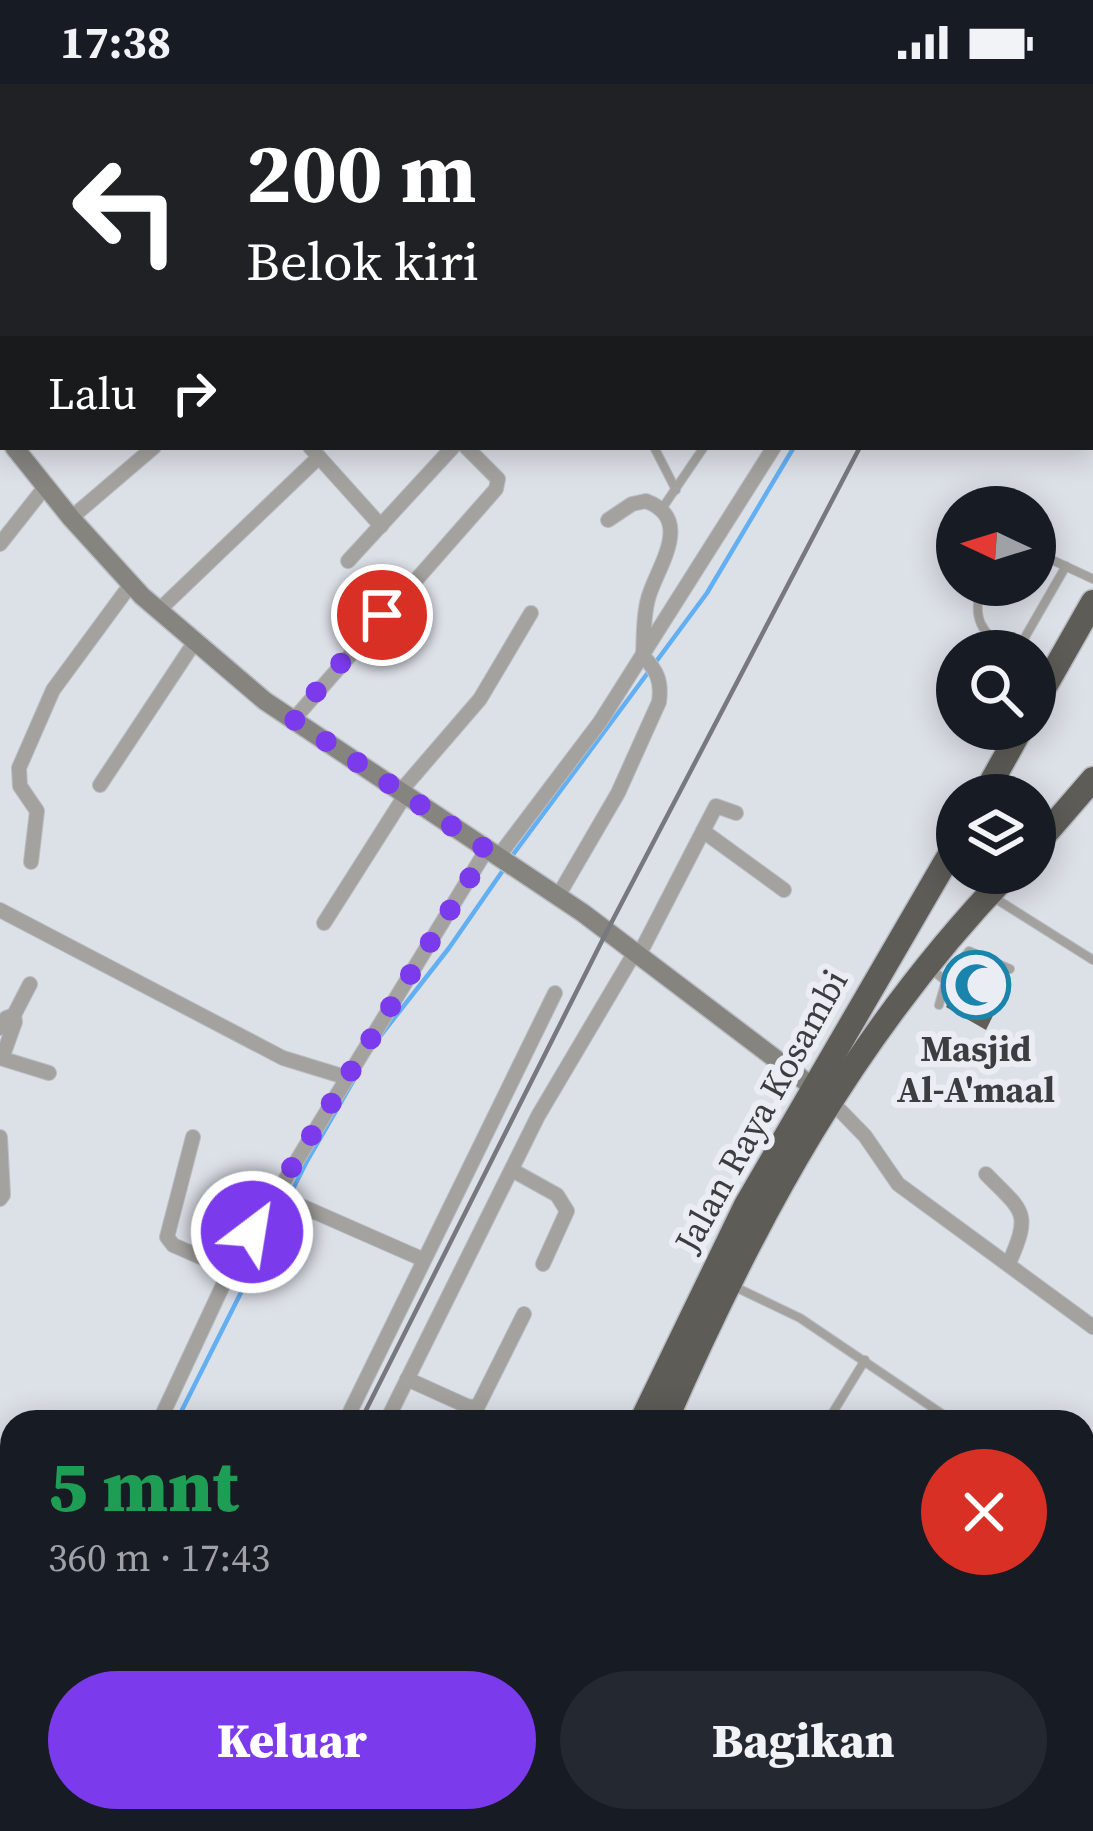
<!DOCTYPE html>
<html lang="id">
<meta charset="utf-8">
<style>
body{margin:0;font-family:"Source Serif 4",serif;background:#242831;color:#f1f3f6;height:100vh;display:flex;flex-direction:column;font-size:45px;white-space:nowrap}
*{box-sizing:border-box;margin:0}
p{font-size:39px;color:#9ea1a6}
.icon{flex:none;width:66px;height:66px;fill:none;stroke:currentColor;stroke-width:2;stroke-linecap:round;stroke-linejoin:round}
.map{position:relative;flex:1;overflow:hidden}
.details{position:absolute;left:0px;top:1326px;width:1095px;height:423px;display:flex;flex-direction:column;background:#171b24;border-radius:36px 36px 0 0;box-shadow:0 6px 30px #0003}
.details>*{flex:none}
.banner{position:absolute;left:0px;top:0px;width:1095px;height:366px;box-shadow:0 6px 30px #0003;background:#202124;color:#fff;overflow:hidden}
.needle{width:78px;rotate:274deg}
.buttons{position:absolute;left:936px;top:402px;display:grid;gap:24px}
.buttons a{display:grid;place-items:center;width:120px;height:120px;border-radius:50%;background:#171b24;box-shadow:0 6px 30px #0003;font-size:60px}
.pin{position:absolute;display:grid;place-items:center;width:102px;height:102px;color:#fff;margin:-51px;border:6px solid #fff;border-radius:50%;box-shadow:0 3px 12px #0007}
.me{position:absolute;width:132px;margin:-66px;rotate:31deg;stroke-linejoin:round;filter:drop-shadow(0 0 9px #0008)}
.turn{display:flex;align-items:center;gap:42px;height:252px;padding:0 48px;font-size:54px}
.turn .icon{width:156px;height:156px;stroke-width:2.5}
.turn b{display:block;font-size:84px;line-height:102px}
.then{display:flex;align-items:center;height:114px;padding:0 48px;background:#0003;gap:24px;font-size:45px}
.round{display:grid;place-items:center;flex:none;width:126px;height:126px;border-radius:63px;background:#242831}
.head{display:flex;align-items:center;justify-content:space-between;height:204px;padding:0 48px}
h1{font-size:72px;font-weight:800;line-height:90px;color:#1e9e55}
.button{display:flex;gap:24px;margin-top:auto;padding:24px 48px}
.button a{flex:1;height:138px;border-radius:72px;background:#7c3aed;color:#fff;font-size:48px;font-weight:800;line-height:138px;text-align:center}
.button a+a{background:#242831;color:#f1f3f6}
.status{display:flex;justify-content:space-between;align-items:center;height:84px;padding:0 60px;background:#171b24;direction:ltr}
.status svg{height:33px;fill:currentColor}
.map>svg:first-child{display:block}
</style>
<div class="status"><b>17:38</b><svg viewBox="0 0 49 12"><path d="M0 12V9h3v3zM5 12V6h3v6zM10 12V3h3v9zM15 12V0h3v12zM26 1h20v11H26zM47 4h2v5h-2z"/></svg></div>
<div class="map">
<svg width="1093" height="1747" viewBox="0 0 1093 1747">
<rect width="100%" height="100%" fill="#dce0e7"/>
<!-- water -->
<path fill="#63aff4" d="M442,0H700L706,3H443Z"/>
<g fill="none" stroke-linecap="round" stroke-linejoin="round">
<!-- stream -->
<g stroke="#63aff4" stroke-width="4.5">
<path d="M985,3L986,0"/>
<path d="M512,772L707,509L794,363"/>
<path d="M381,951L449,864L506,782"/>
<path d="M176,1338L306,1079L359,987"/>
<path d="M0,1707L12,1681"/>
</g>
</g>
<!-- building -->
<path fill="#615d57" d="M965,883L1007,903L986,946L946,923Z"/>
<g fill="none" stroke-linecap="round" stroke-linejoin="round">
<!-- lane casing -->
<g stroke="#b9bcc2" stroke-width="10">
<g id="lane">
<path d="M815,3V0"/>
<path d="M903,3L905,0"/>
<path d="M1092,116L1093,117"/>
<path d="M654,363L676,406"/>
<path d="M661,426L704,363"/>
<path d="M1035,468L1093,495"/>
<path d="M982,501C971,533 981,550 1009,567"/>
<path d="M1017,567L1066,482"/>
<path d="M993,813L1093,876"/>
<path d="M932,886L946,897L969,867L1010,885"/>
<path d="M939,921L946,897"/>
<path d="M731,1201L800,1234L954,1338"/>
<path d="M827,1338L865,1276"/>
</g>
</g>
<!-- street casing -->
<g stroke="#b9bcc2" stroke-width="16">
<g id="street">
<path d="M961,3L963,0"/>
<path d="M0,283L3,281"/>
<path d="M310,363L381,442"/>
<path d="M71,434L154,363"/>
<path d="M0,460L45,403"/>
<path d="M348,477L453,363"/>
<path d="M158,527L319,373"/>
<path d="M294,635L496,405L498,395L466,363"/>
<path d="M100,701L194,559"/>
<path d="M399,709L480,615L531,529"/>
<path d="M703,747L716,722L736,729"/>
<path d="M498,773L600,638L774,363"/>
<path d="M31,778L37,727L20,702L19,684L53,606L131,500"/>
<path d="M558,812L618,709L659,618C662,597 657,587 643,572C644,553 643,533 648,515C655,486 696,436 646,417L632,420L608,436"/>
<path d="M0,826L283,974L345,993"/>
<path d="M324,839L404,713"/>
<path d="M639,871L703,747L784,806"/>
<path d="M0,944L6,934L14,931L30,900"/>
<path d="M0,974L49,989"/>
<path d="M2,974L15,938L14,931"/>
<path d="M829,1015L865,1052L898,1100L1093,1243"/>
<path d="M0,1053L3,1111L0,1115"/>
<path d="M193,1053L167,1153L173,1161L230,1186"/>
<path d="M512,1086L557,1111L567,1127L543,1180"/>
<path d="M986,1090C1023,1128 1032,1127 1009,1179"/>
<path d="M274,1110L422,1175"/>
<path d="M407,1295L469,1323L478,1322L524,1230"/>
<path d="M159,1338L230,1186L487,765"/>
<path d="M345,1338L555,909"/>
<path d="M386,1338L538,1032L635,868"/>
<path d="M0,1677L12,1652"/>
<path d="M117,1747L122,1737"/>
<path d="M183,1747L189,1737"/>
</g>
</g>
<!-- secondary casing -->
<g stroke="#b9bcc2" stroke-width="21">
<g id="secondary">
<path d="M0,343L3,347"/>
<path d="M14,363L71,434L142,512L265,617L583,829L814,1004"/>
</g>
</g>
<!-- highway casing -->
<g stroke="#b9bcc2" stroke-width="27">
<g id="highway">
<path d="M1035,620L1093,518"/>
<path d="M984,711L1021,645"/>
<path d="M1035,762L1093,695"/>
<path d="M641,1338L746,1121L957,758"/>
<path d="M665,1338C755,1133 853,951 1009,789"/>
<path d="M465,1747L469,1737"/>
<path d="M487,1747L491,1737"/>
</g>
</g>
<!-- lane -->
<use href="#lane" stroke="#a3a29f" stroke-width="8"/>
<!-- street -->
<use href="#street" stroke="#a3a29f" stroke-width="14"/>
<!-- secondary -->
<use href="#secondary" stroke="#85847f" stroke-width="18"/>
<!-- highway -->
<use href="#highway" stroke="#5e5c56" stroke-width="24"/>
<!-- rail -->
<g stroke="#77797e" stroke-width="4.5">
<path d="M1054,3L1055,0"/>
<path d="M360,1338L607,847L860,363"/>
<path d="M144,1747L149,1737"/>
</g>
</g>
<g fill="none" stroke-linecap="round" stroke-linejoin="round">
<!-- route -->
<path stroke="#7c3aed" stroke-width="21" stroke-dasharray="0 37.8" d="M252,1148L487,766L293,635L382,531"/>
</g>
<!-- icons -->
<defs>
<g id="mosque-ring" transform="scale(3.45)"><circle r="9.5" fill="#eaedf4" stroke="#1a84ac" stroke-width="1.5"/><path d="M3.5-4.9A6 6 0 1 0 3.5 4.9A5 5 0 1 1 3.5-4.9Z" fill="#1a84ac"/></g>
</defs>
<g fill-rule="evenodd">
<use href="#mosque-ring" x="976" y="901"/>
</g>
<g text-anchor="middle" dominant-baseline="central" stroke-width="12" stroke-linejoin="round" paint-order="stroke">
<!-- poi labels -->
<g font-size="36" font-weight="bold" fill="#3c3d40" stroke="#eaedf4">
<text x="976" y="964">Masjid<tspan x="976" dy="41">Al-A'maal</tspan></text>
</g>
<!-- street labels -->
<g font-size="36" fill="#3c3d40" stroke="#eaedf4">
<text transform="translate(761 1027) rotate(-61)">Jalan Raya Kosambi</text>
</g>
</g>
</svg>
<div class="buttons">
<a><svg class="needle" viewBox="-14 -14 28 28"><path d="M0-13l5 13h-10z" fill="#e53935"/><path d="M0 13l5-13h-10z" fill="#9ea1a6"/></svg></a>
<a><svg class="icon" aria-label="search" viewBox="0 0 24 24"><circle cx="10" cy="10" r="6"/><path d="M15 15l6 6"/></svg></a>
<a><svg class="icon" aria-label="layers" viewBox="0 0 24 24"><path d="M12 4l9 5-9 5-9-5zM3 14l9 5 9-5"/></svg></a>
</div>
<div class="pin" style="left:382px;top:531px;background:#d93025"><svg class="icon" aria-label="arrive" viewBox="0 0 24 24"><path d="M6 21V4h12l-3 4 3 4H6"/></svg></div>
<svg class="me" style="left:252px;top:1148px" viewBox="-20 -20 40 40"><circle r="17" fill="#7c3aed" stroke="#fff" stroke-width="3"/><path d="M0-11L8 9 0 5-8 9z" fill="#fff"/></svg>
<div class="banner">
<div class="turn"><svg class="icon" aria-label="left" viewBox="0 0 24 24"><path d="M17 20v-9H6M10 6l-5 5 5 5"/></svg><div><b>200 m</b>Belok kiri</div></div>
<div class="then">Lalu<svg class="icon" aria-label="right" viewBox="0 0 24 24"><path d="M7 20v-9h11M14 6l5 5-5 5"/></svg></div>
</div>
<section class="details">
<div class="head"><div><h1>5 mnt</h1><p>360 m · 17:43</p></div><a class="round" style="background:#d93025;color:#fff"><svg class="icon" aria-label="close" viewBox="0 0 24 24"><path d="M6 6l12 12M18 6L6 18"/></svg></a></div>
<div class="button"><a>Keluar</a><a>Bagikan</a></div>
</section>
</div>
